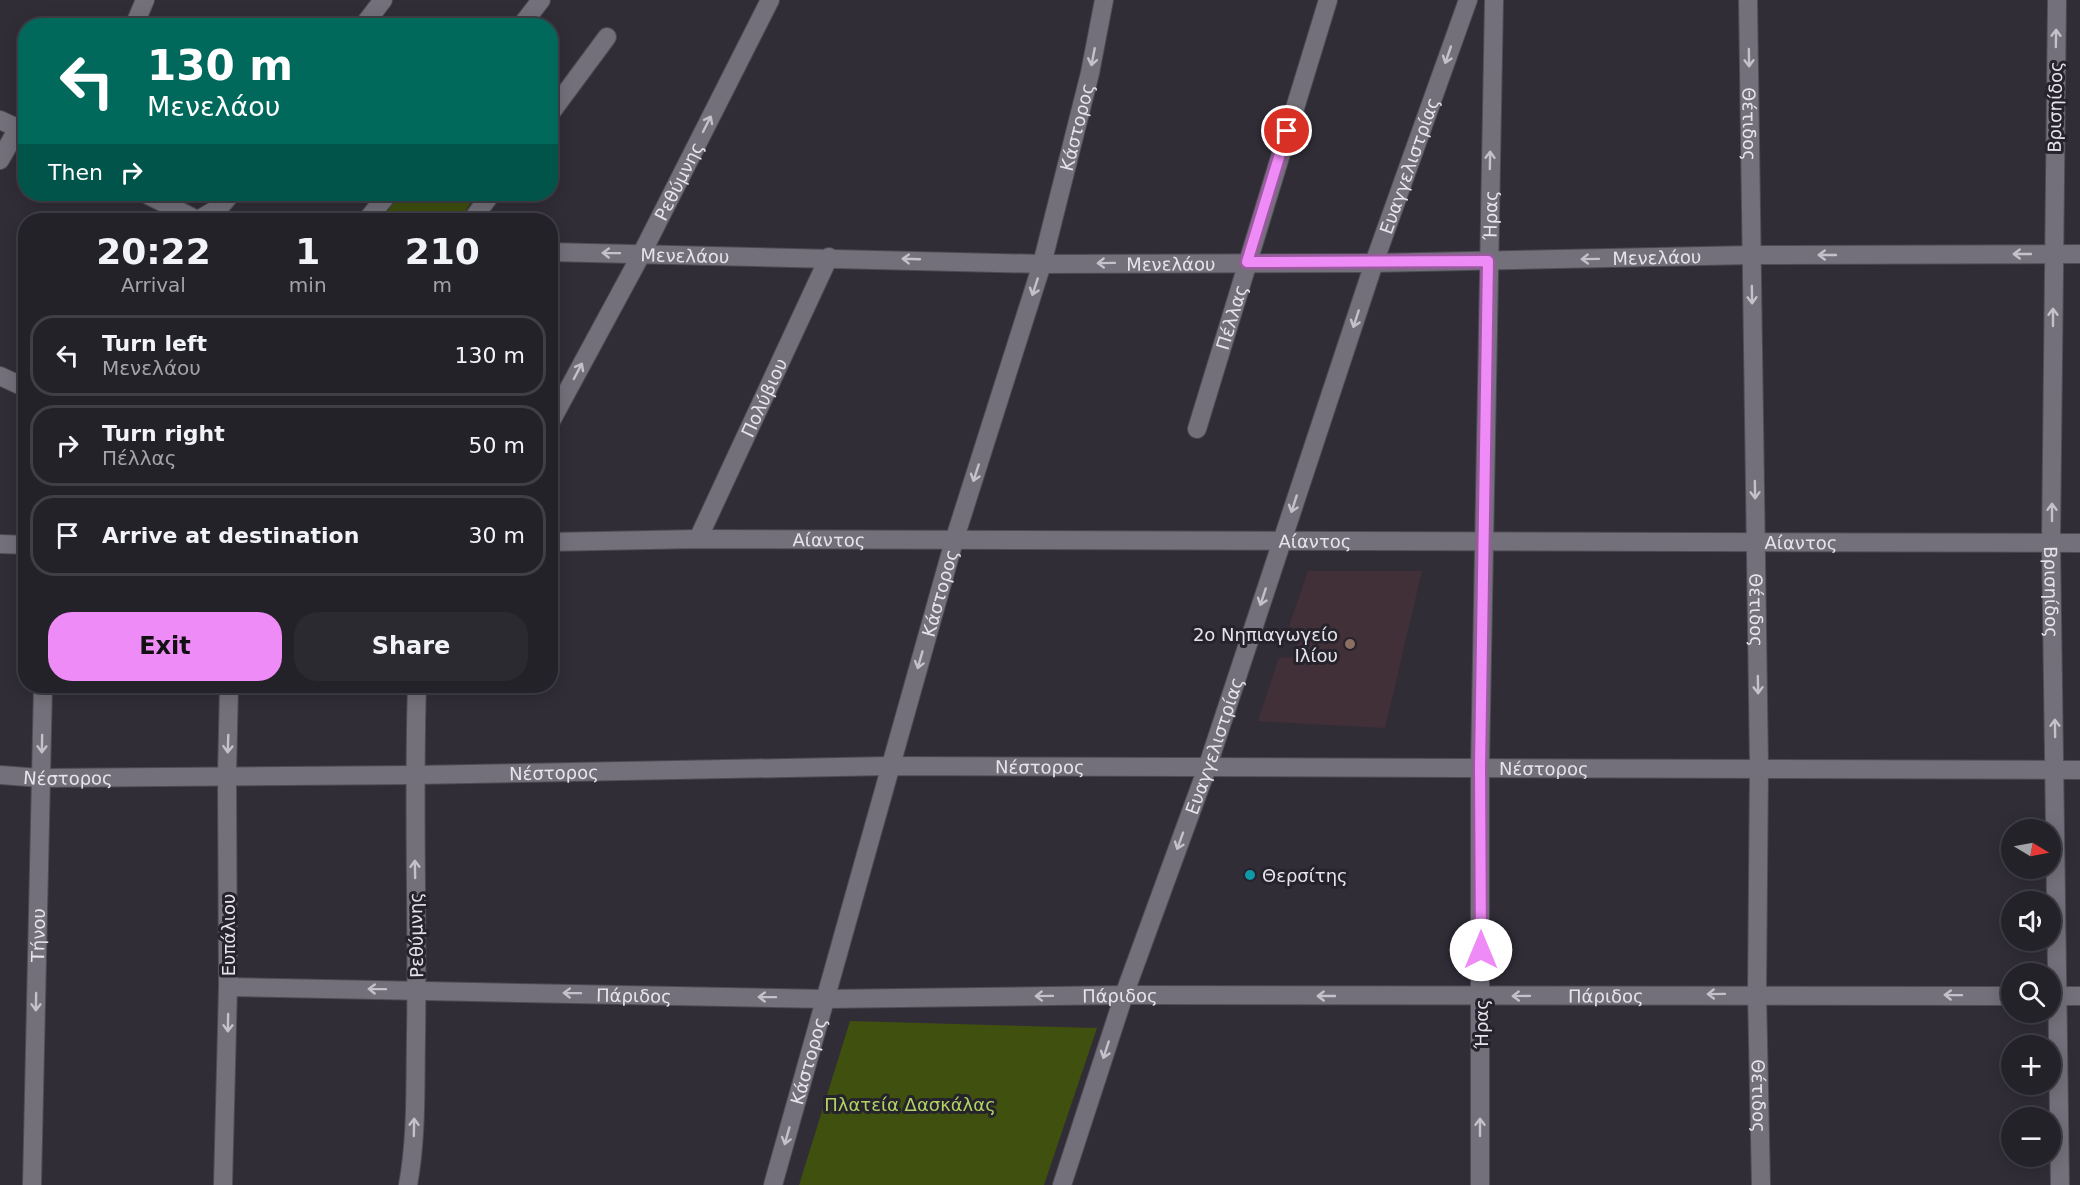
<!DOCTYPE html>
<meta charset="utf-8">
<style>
body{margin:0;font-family:"DejaVu Sans",sans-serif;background:#2c2a31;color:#f1f3f6;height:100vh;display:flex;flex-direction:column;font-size:22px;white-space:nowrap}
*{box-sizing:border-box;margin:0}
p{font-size:20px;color:#a3a4a8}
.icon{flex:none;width:33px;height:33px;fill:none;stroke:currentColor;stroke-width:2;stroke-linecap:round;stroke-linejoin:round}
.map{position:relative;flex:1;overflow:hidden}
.details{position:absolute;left:18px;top:213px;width:540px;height:480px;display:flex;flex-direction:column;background:#242229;border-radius:24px;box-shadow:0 3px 15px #0003,0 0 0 2px #413f46}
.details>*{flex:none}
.guide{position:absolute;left:18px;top:18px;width:540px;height:183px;border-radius:24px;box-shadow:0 3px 15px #0003,0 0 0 2px #413f46;background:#00695c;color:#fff;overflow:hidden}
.needle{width:39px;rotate:100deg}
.buttons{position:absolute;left:2001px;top:819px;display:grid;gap:12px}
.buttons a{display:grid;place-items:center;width:60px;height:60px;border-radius:50%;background:#242229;box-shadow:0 3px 15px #0003,0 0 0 2px #413f46;font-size:30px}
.pin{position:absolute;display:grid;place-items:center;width:51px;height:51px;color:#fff;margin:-26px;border:3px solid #fff;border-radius:50%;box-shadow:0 2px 6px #0007}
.me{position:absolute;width:66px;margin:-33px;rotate:0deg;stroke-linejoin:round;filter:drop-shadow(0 0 4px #0008)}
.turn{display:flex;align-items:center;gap:21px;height:126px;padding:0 30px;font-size:27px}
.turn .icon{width:78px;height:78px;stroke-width:2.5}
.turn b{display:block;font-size:42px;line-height:51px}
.then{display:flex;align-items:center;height:57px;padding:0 30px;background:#0003;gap:12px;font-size:22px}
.eta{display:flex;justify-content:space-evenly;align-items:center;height:102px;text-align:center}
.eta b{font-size:36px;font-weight:800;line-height:42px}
.button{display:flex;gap:12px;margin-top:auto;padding:12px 30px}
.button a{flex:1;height:69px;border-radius:24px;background:#ef8bf6;color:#111;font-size:24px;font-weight:800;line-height:69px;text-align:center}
.button a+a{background:#2c2a31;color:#f1f3f6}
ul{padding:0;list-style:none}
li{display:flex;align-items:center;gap:18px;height:81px;margin:0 12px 9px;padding:0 18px;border:3px solid #413f46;border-radius:24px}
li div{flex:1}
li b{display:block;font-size:22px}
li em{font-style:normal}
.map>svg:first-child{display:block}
</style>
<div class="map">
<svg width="2080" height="1185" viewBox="0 0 2080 1185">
<rect width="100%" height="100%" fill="#302d37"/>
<!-- education -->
<path fill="#423039" d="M1308,571H1422L1385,728L1258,721L1279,658L1294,657L1301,632L1289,626Z"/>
<!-- green -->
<g fill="#3f500f">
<path d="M400,194H477L459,220H381Z"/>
<path d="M850,1021L1097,1028L1044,1185H799Z"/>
</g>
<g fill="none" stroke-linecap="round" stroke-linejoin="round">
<!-- minor casing -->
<g stroke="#4d4b53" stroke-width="20">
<g id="minor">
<path id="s1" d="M1748,0L1759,767L1757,993L1761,1185"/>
<path id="s2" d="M2057,0L2051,543L2060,1185"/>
<path d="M134,26L145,0"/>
<path d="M363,26L383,0"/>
<path d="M521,26L541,0"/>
<path d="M550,114L607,37"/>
<path d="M0,120L26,132"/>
<path d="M0,160L18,128"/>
<path d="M146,194L197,220"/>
<path d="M198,220L220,207L231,194"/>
<path d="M367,220L388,194"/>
<path d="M472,220L491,194"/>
<path id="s3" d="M550,252L1042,264L1374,263L1751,255L2080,254"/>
<path d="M0,376L26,388"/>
<path id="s4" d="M550,423L642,253L770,0"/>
<path id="s5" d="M1197,429L1328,0"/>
<path id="s6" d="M698,539L829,257"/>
<path id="s7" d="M550,542L698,539L2080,543"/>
<path d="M0,544L26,545"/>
<path id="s8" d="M0,775L41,778L414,775L889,766L2080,770"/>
<path id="s9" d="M228,987L825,999L1124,995L2012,996"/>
<path d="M2050,996H2080"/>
<path id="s10" d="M32,1185L43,686"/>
<path d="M223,1185L228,987L227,775L229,686"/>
<path d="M408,1185C417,1136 415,1086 416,1036C418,919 413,802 417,686"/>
<path id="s11" d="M773,1185L954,541L1042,264L1090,73L1104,0"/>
<path id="s12" d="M1062,1185L1124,995L1207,768L1374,263L1468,0"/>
<path id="s13" d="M1480,1185V767L1494,0"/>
</g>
</g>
<!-- minor -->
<use href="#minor" stroke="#73707b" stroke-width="18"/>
</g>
<!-- one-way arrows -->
<defs><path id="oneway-shaft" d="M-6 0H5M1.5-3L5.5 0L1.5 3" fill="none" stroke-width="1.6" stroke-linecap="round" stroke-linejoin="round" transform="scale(1.5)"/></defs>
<g stroke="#c3c1c9">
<use href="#oneway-shaft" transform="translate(2056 38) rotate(-89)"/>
<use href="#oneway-shaft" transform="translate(1448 55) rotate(109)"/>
<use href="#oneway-shaft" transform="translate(1093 57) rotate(101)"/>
<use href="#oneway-shaft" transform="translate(1749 58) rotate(89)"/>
<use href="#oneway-shaft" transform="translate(707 124) rotate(-63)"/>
<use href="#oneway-shaft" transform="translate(1490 160) rotate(-89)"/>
<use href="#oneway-shaft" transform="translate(611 253) rotate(-179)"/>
<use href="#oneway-shaft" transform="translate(2022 254) rotate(180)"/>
<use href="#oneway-shaft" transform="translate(1827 255) rotate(180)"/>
<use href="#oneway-shaft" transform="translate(911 259) rotate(-178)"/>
<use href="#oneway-shaft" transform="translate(1590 259) rotate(179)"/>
<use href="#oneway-shaft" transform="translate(1106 263) rotate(179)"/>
<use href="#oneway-shaft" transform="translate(1035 287) rotate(108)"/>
<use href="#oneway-shaft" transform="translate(1752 295) rotate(89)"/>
<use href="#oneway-shaft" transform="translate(2053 317) rotate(-90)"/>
<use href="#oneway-shaft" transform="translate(1356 319) rotate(108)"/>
<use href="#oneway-shaft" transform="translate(578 371) rotate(-62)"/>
<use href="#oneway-shaft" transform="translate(976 473) rotate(108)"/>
<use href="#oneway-shaft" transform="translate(1755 490) rotate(89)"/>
<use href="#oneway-shaft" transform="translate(1294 504) rotate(108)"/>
<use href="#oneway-shaft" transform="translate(2052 512) rotate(-90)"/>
<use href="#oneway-shaft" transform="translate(1263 597) rotate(108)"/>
<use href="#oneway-shaft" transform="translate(920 660) rotate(106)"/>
<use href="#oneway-shaft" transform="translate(1758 685) rotate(89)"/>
<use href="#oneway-shaft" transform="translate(2055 728) rotate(-91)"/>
<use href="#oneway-shaft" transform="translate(42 744) rotate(91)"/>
<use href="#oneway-shaft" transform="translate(228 744) rotate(92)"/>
<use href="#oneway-shaft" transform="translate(1180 841) rotate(110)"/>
<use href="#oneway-shaft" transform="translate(415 869) rotate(-91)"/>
<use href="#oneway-shaft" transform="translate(377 989) rotate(-179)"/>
<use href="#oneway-shaft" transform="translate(572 993) rotate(-179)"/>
<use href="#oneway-shaft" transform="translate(1716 994) rotate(179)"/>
<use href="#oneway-shaft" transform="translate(1953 995) rotate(-179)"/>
<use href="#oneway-shaft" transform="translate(1044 996) rotate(179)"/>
<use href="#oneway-shaft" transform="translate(1326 996) rotate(-180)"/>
<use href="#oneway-shaft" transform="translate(1521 996) rotate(179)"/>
<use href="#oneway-shaft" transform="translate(767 997) rotate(-179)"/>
<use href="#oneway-shaft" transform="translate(36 1002) rotate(91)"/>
<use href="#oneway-shaft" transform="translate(228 1023) rotate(91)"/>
<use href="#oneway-shaft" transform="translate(1106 1050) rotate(108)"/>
<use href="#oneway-shaft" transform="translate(414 1127) rotate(-89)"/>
<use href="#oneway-shaft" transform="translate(1480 1127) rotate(-90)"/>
<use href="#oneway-shaft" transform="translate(787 1136) rotate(106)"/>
</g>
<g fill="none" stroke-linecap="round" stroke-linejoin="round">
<!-- route casing -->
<g stroke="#9b5aa0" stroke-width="15">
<path id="route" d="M1287,131L1247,262L1488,261L1480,767L1481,950"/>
</g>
<!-- route -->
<use href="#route" stroke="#ef8bf6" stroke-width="10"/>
</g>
<!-- markers -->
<circle fill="#8d6e63" stroke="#26232c" stroke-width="2" cx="1350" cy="644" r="6"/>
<circle fill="#0f9aa8" stroke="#26232c" stroke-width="2" cx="1250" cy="875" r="6"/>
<g text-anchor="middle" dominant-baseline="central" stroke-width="6" stroke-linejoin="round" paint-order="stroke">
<!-- street labels -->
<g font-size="18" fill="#e5e4ea" stroke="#26232c">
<text transform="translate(2055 107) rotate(-89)">Βρισηίδος</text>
<text stroke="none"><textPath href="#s1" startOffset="124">Θέτιδος</textPath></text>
<text stroke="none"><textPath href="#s11" startOffset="1101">Κάστορος</textPath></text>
<text stroke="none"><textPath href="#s12" startOffset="1077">Ευαγγελιστρίας</textPath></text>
<text stroke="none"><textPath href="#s4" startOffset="274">Ρεθύμνης</textPath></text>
<text stroke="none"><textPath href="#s13" startOffset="970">Ήρας</textPath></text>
<text stroke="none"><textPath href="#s3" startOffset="135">Μενελάου</textPath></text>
<text stroke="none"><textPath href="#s3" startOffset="1107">Μενελάου</textPath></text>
<text stroke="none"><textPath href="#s3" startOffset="621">Μενελάου</textPath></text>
<text stroke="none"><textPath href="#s5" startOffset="117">Πέλλας</textPath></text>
<text stroke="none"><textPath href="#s6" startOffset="156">Πολύβιου</textPath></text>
<text stroke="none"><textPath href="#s7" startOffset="279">Αίαντος</textPath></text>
<text stroke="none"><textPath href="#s7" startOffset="1251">Αίαντος</textPath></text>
<text stroke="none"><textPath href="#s7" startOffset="765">Αίαντος</textPath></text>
<text stroke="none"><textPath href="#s11" startOffset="615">Κάστορος</textPath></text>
<text stroke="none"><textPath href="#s2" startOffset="592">Βρισηίδος</textPath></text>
<text stroke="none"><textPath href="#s1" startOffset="610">Θέτιδος</textPath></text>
<text stroke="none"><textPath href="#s12" startOffset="465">Ευαγγελιστρίας</textPath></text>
<text stroke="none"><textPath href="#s8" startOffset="1040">Νέστορος</textPath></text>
<text stroke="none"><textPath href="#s8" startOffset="1544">Νέστορος</textPath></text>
<text stroke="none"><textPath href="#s8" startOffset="554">Νέστορος</textPath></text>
<text stroke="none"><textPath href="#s8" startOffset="68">Νέστορος</textPath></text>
<text stroke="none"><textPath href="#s10" startOffset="250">Τήνου</textPath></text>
<text transform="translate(228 935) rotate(-90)">Ευπάλιου</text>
<text transform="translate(416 935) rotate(-91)">Ρεθύμνης</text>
<text stroke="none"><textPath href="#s9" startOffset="406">Πάριδος</textPath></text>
<text stroke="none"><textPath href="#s9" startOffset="892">Πάριδος</textPath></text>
<text stroke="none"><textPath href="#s9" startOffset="1378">Πάριδος</textPath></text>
<text transform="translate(1481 1024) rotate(-90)">Ήρας</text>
<text stroke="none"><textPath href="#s11" startOffset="129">Κάστορος</textPath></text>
<text stroke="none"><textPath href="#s1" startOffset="1096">Θέτιδος</textPath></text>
</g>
<!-- poi labels -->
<g font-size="18" fill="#e5e4ea" stroke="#26232c" text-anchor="end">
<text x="1338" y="634">2ο Νηπιαγωγείο<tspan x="1338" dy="21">Ιλίου</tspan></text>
<text x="1262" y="875" text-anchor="start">Θερσίτης</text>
</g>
<!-- park labels -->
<g font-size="18" fill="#b0d362" stroke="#26232c">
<text x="910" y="1104">Πλατεία Δασκάλας</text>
</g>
</g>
</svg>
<div class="buttons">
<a><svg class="needle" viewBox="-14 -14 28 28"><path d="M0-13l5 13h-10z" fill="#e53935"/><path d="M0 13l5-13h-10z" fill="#a3a4a8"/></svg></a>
<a><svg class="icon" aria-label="sound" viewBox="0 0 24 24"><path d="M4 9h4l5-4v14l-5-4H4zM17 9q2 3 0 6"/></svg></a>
<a><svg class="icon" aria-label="search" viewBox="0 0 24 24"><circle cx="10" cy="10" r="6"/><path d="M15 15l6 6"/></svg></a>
<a>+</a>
<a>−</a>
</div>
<div class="pin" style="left:1287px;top:131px;background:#d93025"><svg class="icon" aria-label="arrive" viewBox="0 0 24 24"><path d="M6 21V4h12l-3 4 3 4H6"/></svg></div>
<svg class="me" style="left:1481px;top:950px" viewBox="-20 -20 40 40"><circle r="19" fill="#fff"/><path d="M0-13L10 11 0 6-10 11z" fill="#ef8bf6"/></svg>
<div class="guide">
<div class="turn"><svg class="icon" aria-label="left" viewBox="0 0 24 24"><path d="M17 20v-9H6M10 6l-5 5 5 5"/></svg><div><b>130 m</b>Μενελάου</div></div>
<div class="then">Then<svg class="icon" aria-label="right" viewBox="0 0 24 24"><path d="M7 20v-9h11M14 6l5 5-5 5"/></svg></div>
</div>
<section class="details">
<div class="eta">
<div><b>20:22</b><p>Arrival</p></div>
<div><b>1</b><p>min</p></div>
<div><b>210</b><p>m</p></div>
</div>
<ul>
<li><svg class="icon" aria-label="left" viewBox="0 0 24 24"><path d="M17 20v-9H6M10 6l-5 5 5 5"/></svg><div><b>Turn left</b><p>Μενελάου</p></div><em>130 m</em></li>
<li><svg class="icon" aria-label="right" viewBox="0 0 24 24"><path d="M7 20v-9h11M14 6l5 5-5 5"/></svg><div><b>Turn right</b><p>Πέλλας</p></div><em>50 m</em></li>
<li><svg class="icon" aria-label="arrive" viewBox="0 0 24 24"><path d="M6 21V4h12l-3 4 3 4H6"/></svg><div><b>Arrive at destination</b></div><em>30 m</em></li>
</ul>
<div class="button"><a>Exit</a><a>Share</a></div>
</section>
</div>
